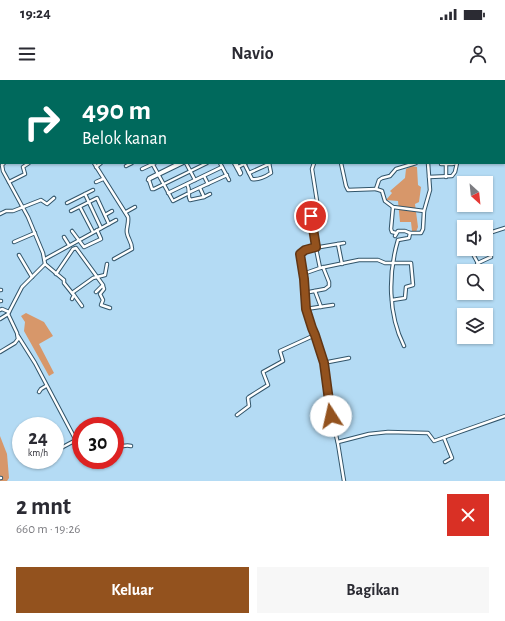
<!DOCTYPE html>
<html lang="id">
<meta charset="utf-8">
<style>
body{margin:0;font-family:"Alegreya Sans",sans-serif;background:#f7f7f7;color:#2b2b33;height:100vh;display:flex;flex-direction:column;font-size:15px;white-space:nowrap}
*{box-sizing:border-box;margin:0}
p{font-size:13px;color:#7c7c81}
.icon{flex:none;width:22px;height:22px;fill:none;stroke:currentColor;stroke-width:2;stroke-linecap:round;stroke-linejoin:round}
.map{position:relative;height:401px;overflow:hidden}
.side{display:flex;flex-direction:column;background:#fff;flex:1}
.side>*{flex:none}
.top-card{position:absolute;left:0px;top:0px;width:505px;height:84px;box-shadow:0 1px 3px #0004;background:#00695c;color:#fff;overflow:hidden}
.needle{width:26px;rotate:153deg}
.buttons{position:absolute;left:457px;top:96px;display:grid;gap:8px}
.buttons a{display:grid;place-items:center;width:36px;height:36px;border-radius:0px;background:#fff;box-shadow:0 1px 3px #0004;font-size:20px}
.speed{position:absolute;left:12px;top:337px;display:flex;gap:8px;font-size:20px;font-weight:700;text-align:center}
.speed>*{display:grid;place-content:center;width:52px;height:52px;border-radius:50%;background:#fff;box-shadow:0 1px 3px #0004;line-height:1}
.speed small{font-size:10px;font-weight:400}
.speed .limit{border:6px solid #d22;background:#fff;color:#111}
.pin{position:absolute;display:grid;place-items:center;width:34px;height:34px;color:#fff;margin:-17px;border:2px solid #fff;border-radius:50%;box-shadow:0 1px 4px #0007}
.me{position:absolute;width:44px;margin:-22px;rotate:350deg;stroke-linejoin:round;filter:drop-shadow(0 0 3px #0008)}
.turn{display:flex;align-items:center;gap:14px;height:84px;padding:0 16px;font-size:18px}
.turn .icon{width:52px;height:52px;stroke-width:2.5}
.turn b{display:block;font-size:28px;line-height:34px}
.round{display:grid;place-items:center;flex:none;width:42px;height:42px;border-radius:0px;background:#f7f7f7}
.overview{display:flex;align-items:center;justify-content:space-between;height:68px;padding:0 16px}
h1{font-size:24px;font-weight:700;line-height:30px}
.button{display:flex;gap:8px;margin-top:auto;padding:8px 16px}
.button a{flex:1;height:46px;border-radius:0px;background:#93521e;color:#fff;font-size:16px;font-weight:700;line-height:46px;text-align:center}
.button a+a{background:#f7f7f7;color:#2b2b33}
.status{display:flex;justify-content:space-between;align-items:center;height:28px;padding:0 20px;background:#fff;direction:ltr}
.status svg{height:11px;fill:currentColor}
header{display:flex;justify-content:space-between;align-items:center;height:52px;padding:0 16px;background:#fff;font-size:18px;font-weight:700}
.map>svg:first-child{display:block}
</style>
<div class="status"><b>19:24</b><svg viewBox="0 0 49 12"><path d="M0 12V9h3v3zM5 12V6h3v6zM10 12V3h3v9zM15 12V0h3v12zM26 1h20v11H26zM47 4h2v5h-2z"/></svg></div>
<header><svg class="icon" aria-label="menu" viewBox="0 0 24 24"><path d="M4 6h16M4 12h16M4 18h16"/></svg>Navio<svg class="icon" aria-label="person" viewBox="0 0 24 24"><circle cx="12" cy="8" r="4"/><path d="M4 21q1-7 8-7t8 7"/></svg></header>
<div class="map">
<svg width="505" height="401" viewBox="0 0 505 401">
<rect width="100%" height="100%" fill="#b4dbf4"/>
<!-- green -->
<g fill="#d7976a">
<path d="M412,86L417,87L418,105L421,107L419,122L415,124L418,147L416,152L412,151L411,142H400L398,121L386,120L392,113L390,111L405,98L406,89Z"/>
<path d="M26,233L44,242L53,256L39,264L54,293L49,296L24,251L25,242L21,236Z"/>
<path d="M0,356L7,374L9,398L7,401H0Z"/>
</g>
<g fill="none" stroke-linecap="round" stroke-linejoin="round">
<!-- minor casing -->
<g stroke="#315469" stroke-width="4.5">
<g id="minor">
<path d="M2,0L3,1"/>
<path d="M15,0V1"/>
<path d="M42,0L43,1"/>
<path d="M147,0L148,1"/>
<path d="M192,0L193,1"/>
<path d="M195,0L196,1"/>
<path d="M329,0L333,1"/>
<path d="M388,0V1"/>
<path d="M6,1L7,0"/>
<path d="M19,1L21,0"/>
<path d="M36,1L38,0"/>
<path d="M98,1L100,0"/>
<path d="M105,1L107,0"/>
<path d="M207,1L209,0"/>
<path d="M231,1L233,0"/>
<path d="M344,1L346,0"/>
<path d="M478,1L483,0"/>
<path d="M495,1V0"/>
<path d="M0,12L1,14"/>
<path d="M0,25L1,24"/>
<path d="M0,35H1"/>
<path d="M504,45H505"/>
<path d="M0,50L1,52"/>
<path d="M94,83L128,137C129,144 126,148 127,153C128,159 132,162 132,169L114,179"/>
<path d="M152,83L173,121L187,114"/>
<path d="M179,83L149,98L148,100L183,83"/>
<path d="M186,83L195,100"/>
<path d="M220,83L229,100"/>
<path d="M234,83L240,94"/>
<path d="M236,83L241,93L240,94"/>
<path d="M244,83L252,99C259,100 265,97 271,93L269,83"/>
<path d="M314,83L312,89L317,121L310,139L320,188L303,194L306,229L311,248L315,255L323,283L329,324L338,364L344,401"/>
<path d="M341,83L346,106L348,110L376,109"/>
<path d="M416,83L396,89L390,96L382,98L379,100L376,109L382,111L385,121L393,127L424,131"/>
<path d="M441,84H452L456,83"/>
<path d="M446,84V97"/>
<path d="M126,86L132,83"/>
<path d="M96,87L101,83"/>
<path d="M238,87L246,83"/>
<path d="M142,89L155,83"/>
<path d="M249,93L269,84"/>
<path d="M204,96L208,104"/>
<path d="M429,97L452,96L455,92L457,83"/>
<path d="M149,100L152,109H154L207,83"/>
<path d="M9,102L25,94L23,87L29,83"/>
<path d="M96,102L103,99"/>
<path d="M187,104C191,111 187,115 190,120L204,117"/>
<path d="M200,108L204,117L210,114"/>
<path d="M190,112L227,95"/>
<path d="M168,113L222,87"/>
<path d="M85,114L101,148"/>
<path d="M67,123L93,110"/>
<path d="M80,127L93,152"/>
<path d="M393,127L391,149L392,152L396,153"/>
<path d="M71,131L97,118L109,144"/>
<path d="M126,132L135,127"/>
<path d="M0,134L6,131H13L41,120L47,124L54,118"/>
<path d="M105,135L112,131"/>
<path d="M72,151L84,167L101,159L97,150"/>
<path d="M486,154L505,148"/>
<path d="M395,156L398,151H405L410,153"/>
<path d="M64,157L69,165"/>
<path d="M14,162L35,153"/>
<path d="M338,164L342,184"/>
<path d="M472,169L474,176L481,189"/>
<path d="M19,175L32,197"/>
<path d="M45,179L116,140"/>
<path d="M45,184L64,200V203L72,213"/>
<path d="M320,188L359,180H378L385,183H411L413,205L406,207L405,218L392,220"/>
<path d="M473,191L478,183L491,177L487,154"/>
<path d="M56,194L73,169L76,168L103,205L96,212"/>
<path d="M303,194L299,176L301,173L308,169L344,163"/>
<path d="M103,206L104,209L100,214L103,220L101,225L110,228"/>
<path d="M0,210H1"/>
<path d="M315,211L321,227"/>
<path d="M304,213L325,209L329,206V202L323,187"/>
<path d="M74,215L82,226"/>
<path d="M72,219L74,215L72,213L93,198L105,195L107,184"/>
<path d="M0,221H1"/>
<path d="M306,229L333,225"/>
<path d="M0,230L2,229L9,232"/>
<path d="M0,239L8,234"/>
<path d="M18,256L35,283L81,370"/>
<path d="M404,266C388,234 388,194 398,160L409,158L410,153H421L423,149L424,131L430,110L428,83"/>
<path d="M0,272L15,263L18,259L17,253L8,234L22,207L45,184L43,173L28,137L3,91L2,85L4,83"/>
<path d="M323,283L349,278"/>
<path d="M39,312L41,309L46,306"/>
<path d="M237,335L249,326L248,318L249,317L268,305L263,292L283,281L280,271L315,255"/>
<path d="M444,358L452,378L445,382"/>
<path d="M338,362L369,354L388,352L428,353L434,361L505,336"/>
<path d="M115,366C121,368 125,364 131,366"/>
<path d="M61,368L76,360"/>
<path d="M0,398H1"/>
</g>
</g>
<!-- minor -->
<use href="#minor" stroke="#fff" stroke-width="2.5"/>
</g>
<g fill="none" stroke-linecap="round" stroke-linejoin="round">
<!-- route casing -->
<g stroke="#603514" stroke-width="10">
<path id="route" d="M311,136L316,167L305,170L300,174L304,199L306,229L312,248L315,255L324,283L331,336"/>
</g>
<!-- route -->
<use href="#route" stroke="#93521e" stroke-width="7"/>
</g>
</svg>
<div class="buttons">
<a><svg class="needle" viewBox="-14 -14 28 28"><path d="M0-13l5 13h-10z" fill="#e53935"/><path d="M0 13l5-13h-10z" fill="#7c7c81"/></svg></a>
<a><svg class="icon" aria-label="sound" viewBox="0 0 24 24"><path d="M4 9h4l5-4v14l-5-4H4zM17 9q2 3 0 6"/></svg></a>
<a><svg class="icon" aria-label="search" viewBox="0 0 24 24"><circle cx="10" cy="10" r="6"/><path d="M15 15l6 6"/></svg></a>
<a><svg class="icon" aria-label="layers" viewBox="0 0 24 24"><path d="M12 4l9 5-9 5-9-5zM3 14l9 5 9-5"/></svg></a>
</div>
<div class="speed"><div>24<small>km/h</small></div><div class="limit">30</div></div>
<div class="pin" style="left:311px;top:136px;background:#d93025"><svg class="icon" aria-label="arrive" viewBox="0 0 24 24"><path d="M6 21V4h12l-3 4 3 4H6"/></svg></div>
<svg class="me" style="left:331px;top:336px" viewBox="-20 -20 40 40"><circle r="19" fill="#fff"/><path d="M0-13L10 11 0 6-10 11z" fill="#93521e"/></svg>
<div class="top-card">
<div class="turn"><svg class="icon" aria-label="right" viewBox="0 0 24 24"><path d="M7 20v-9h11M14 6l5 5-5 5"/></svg><div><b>490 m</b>Belok kanan</div></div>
</div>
</div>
<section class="side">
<div class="overview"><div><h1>2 mnt</h1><p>660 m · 19:26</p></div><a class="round" style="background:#d93025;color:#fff"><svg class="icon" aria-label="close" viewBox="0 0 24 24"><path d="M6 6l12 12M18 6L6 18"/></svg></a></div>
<div class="button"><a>Keluar</a><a>Bagikan</a></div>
</section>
